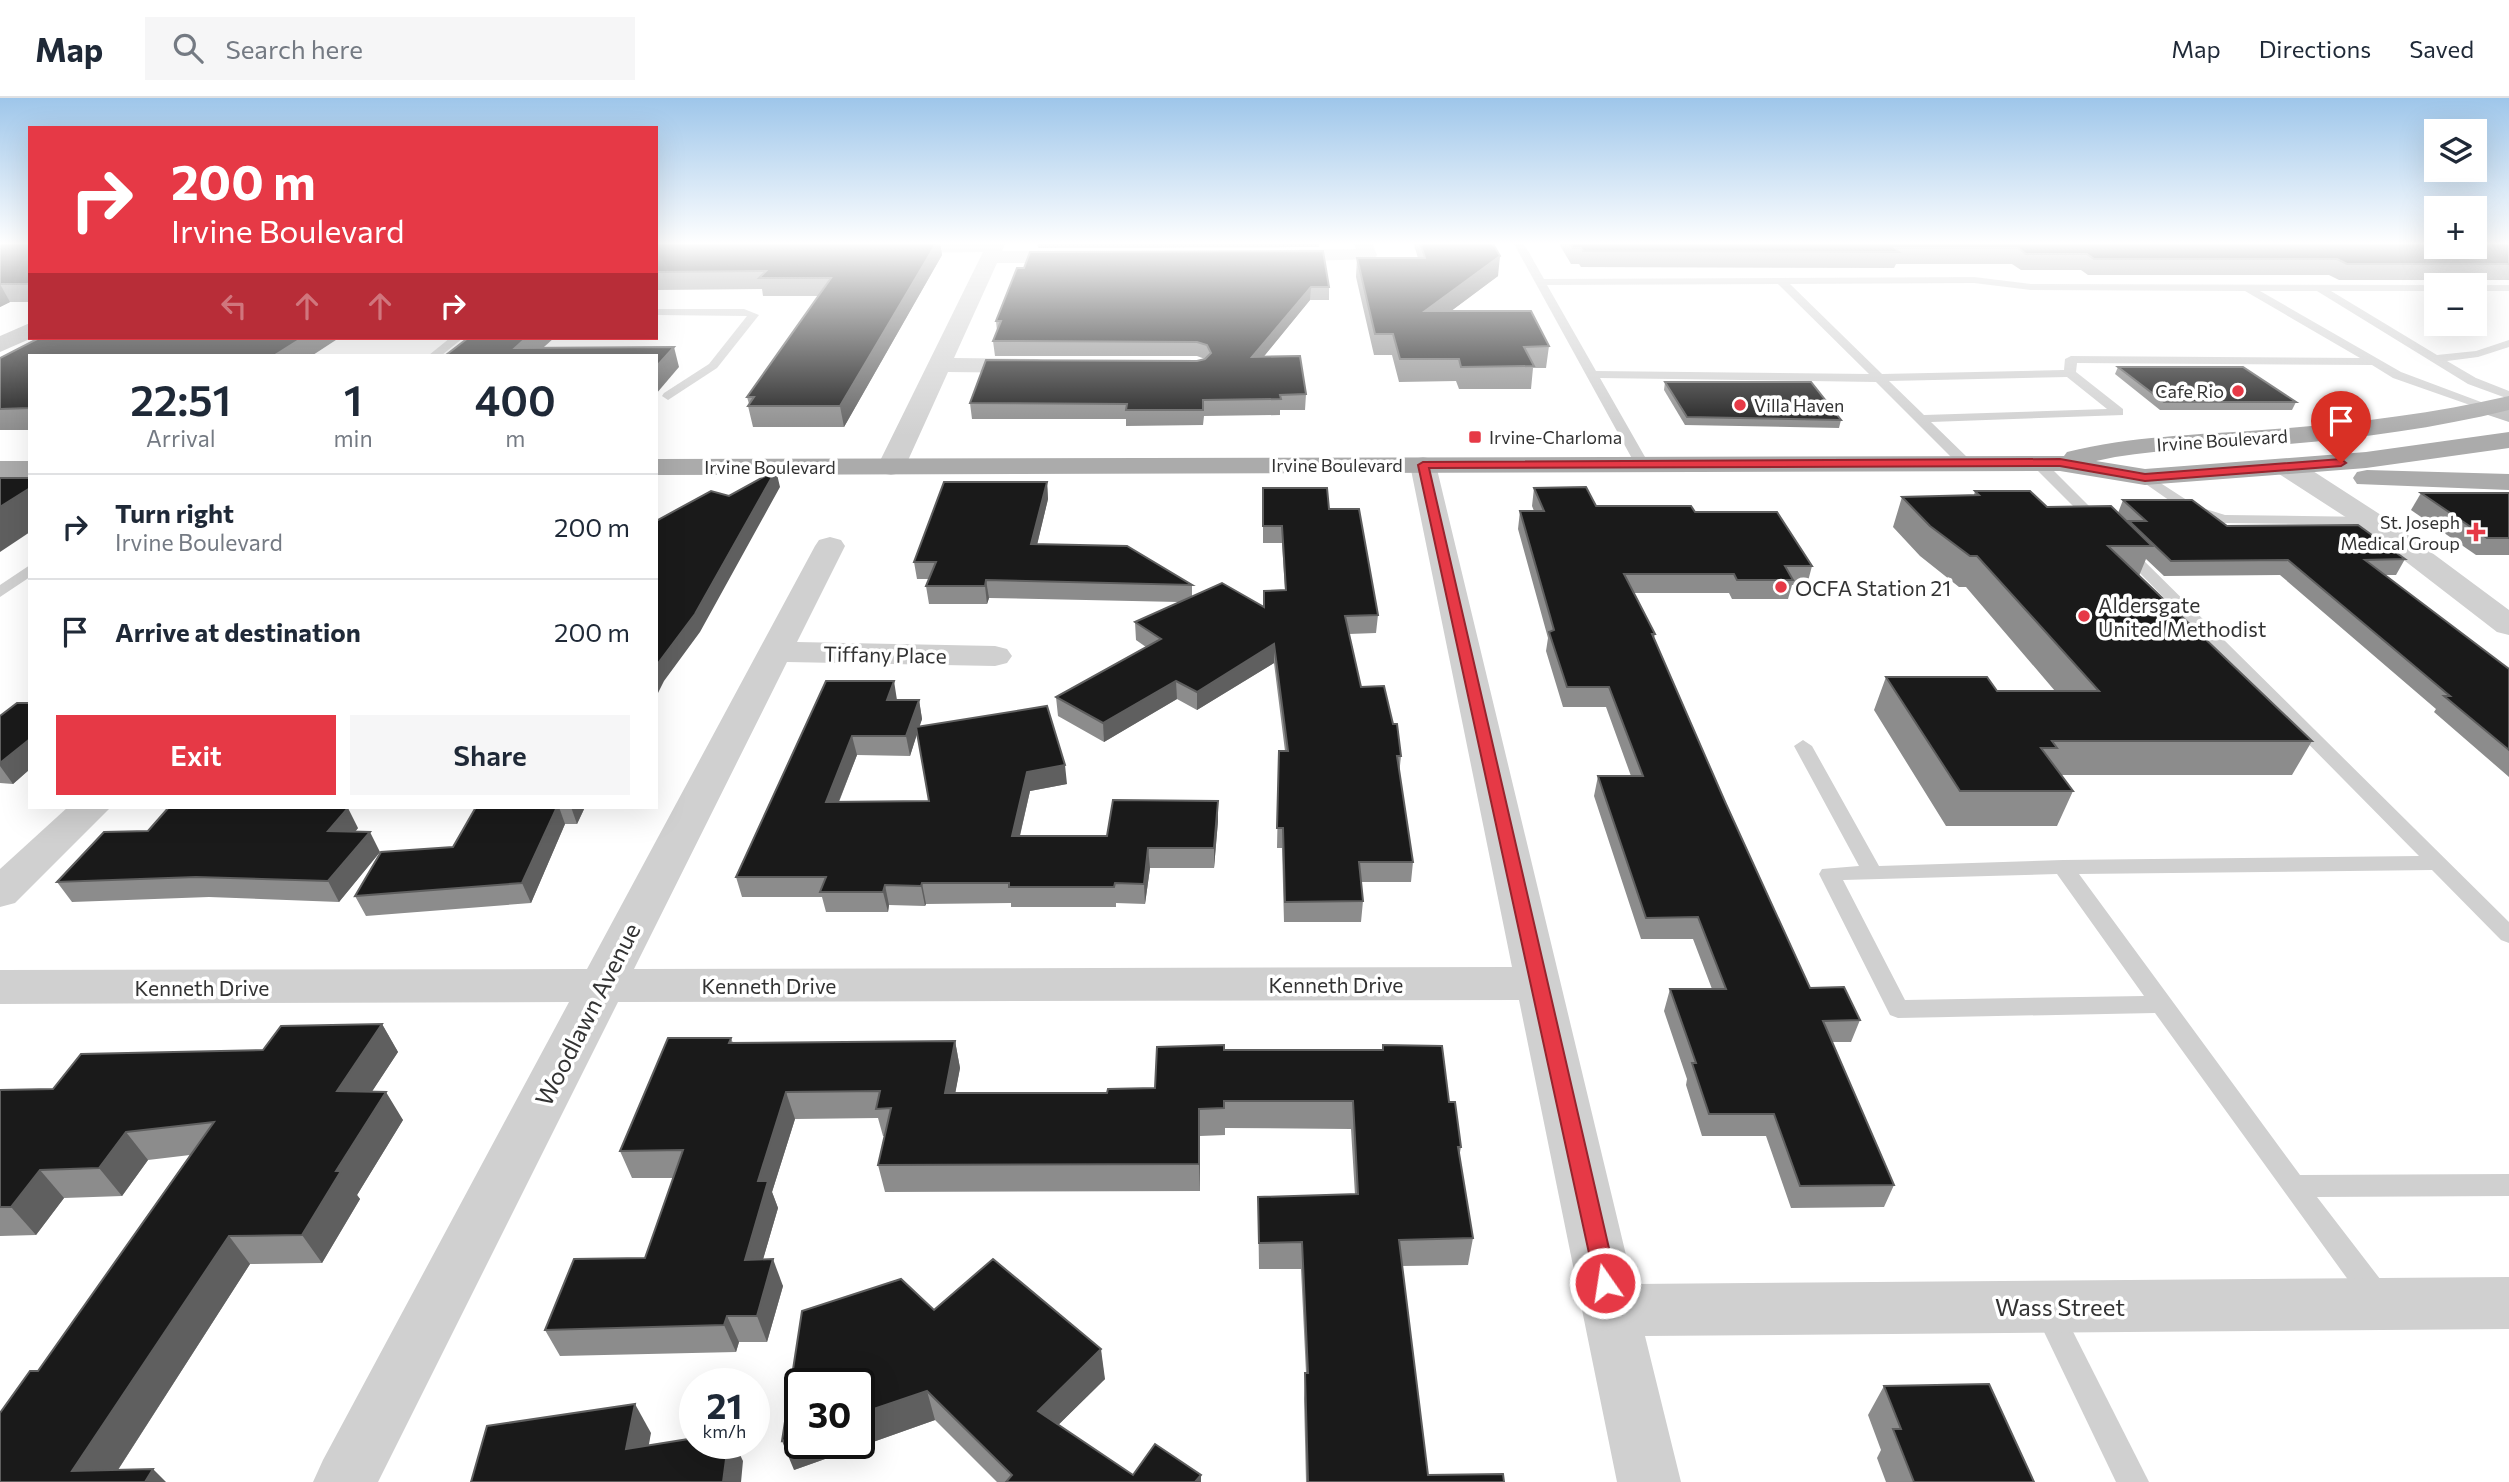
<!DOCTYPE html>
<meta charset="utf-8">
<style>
body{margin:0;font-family:Commissioner,sans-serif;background:#f6f6f7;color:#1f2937;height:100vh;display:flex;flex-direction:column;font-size:26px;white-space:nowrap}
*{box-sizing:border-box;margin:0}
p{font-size:23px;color:#747a83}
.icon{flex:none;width:38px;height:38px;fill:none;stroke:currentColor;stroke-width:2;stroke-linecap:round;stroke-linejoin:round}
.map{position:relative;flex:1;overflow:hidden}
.panel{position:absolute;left:28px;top:256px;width:630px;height:455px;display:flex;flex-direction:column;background:#fff;border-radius:0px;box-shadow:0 7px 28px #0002}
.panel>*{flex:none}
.top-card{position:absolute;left:28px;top:28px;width:630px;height:214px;border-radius:0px;box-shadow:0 7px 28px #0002;background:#e63946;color:#fff;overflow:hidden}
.controls{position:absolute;left:2424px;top:21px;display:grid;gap:14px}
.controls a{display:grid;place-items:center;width:63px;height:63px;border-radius:0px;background:#fff;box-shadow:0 7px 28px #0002;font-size:35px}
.speed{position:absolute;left:679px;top:1270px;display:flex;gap:14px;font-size:35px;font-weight:700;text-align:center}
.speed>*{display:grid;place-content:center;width:91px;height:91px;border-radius:50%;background:#fff;box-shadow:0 7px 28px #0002;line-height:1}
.speed small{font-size:18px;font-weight:400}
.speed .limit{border:4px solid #111;border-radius:10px;background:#fff;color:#111}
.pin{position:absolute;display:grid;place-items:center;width:60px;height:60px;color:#fff;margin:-72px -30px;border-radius:50% 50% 50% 0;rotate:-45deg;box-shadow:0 0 7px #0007}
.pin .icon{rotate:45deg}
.me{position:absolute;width:77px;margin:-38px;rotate:347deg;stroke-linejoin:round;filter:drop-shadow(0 0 5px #0008)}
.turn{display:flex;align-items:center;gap:24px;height:147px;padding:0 28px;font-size:32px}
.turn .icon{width:91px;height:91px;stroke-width:2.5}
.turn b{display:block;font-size:49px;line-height:60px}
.lanes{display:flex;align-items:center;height:66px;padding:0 28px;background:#0003;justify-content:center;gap:35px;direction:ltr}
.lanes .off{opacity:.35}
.eta{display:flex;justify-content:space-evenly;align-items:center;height:119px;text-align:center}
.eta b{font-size:42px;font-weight:600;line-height:49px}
.action{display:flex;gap:14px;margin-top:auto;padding:14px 28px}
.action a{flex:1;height:80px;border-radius:0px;background:#e63946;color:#fff;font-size:28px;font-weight:600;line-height:80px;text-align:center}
.action a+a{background:#f6f6f7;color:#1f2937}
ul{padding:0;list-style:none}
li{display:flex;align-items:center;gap:21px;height:105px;padding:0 28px;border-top:2px solid #e0e1e3}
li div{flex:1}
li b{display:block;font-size:26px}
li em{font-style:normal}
header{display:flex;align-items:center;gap:42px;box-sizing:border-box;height:98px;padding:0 35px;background:#fff;border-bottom:2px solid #e0e1e3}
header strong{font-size:33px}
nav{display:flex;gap:38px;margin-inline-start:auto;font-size:24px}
.search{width:490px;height:63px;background:#f6f6f7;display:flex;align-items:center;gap:18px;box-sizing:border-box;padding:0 24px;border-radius:0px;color:#747a83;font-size:26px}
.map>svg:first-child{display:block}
</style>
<header>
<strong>Map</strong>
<div class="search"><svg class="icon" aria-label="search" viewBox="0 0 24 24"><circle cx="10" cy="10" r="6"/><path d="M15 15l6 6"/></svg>Search here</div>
<nav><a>Map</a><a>Directions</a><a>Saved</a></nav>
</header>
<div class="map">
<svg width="2509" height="1384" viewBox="0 0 2509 1384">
<rect width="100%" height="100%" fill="#fff"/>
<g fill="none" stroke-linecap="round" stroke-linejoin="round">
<!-- lane -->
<g fill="#d0d0d0" fill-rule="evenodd">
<path d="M1513,144H1523L1544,181L1974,179L2031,186L2436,187V193H2331L2437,257L2476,253L2509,242V249L2478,259L2447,263L2476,280L2509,293V301L2468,286L2317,193H2260L2401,274L2497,310L2491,314L2487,313L2393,280L2372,267L2077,265L2076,274L2123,311V317L1931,324L1970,362V368H1960L1876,284L1600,280L1649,366L1642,370L1635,366ZM1974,185L2031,192L2245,193L2360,260L2071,258L2065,261L2064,272L1882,276L1790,186ZM1778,186L1869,276L1596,273L1547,187ZM2067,279L2107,311L1924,317L1889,283Z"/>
<path d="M2473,187H2509V193H2474Z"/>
<path d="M656,211H744L759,217L717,270L668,302L662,298L664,295L709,266L747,218L656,217Z"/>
<path d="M450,240H463L442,257H429Z"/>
<path d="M2038,361L2043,362L2104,423L2106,426L2104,429H2094L2033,368V362Z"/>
<path d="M2145,375L2196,408L2225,417L2371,419L2378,423L2371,427L2224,425L2186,414L2140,382L2138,379Z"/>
<path d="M2125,448L2130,449L2509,824V845L2501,842L2432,772L2079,776L2300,1077L2509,1076V1098L2317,1099L2387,1190L2391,1199L2387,1208L2377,1212L2367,1208L2155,915L1898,920L1890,917L1819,776L1822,771L1859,768L1794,648L1803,642L1812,648L1879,768L2063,762L2419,758L2120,455L2118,452ZM2057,776L2144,898L1905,902L1843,782Z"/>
<path d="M30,467V479L0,499V487Z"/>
<path d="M2048,1200L2058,1204L2149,1384H2116L2034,1213L2038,1204Z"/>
</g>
<!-- street -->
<g fill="#d0d0d0" fill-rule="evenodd">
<path d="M886,144H1006L1002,153H1081L1091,159L1081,165H997L954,260L1037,261L1045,263L1049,268L1045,273L1037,275L948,274L905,369L901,375L891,377L881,375L877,369L983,154L889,155L879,149Z"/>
<path d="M1354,144H1372L1377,157L1374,161L1271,164L1261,158L1271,152L1356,151Z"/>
<path d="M1423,359L1433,361L1436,367L1633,1186L2509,1179V1231L1645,1238L1681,1384H1617L1519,902L618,904L378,1384H313L323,1362L569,904L0,906V872L587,871L815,448L819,442L830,439L841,442L845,448L797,544L995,548L1007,551L1012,558L1007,565L995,568L787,564L634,871L1512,869L1410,367L1413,361Z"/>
<path d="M2289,362L2299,364L2381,417L2509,512V537L2497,534L2361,429L2279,376L2275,370L2279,364Z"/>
<path d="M68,709H111L15,805L0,809V771Z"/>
</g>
<!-- secondary -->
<g fill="#bdbdbd" fill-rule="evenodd">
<path d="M30,225L32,240L0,254V238Z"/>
<path d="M2491,303L2509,308V324L2482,315L2479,310L2482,305Z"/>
</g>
<!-- primary -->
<g fill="#ababab" fill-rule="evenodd">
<path d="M2509,298V312C2424,333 2337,343 2250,349C2199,352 2147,351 2096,363L2145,371L2366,354L2509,334V350L2366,370L2145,387L2060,373L656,377V361L2064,358L2067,354C2131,338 2196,337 2262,332C2345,326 2427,317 2509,298Z"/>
<rect x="0" y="363" width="30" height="16"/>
<path d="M2367,372L2509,376V392L2357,386L2353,380L2357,374Z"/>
</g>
</g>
<!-- wall -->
<g fill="#8c8c8c" fill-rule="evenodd">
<path d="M0,144H30V204H10L0,209Z"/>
<path d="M656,144H940L942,157L844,329H753L748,308L749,306L747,299L818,198H763L762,191L656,192Z"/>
<path d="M1037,144H1319V149L1038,150Z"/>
<path d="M1413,144H1492L1498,178L1451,213L1549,248L1546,270H1533L1531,291H1459L1456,283L1399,284L1392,257H1374L1356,179L1357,160H1418Z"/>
<path d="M1558,144H2509V182H2339L2329,177H2088L2081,172H2021L2012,166H1896L1894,170L1581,169L1579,166H1571Z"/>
<path d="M1017,170L1329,189V202H1310L1264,258L1306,296L1305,312H1280V317L1204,318L1203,327L1126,328V321H972L970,305L1205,261L1197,258H995L993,243L997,233L996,223Z"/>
<path d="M30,257V332H0V260Z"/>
<path d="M2118,269L2296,304L2292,312H2160L2115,276Z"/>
<path d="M1665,284L1841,322L1839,330L1685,327L1664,292Z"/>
<path d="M1047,384L1048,401L1037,446L1192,487V498L1264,509L1285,492L1282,445H1263V390L1329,411L1378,517L1376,535L1349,536L1361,589L1401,658L1399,677L1413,764L1411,784H1361L1363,803L1361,824H1284L1282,750H1277L1279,653H1285L1274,565L1197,612L1177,601L1104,644L1058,618L1056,599L1146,549L1136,542L1135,524L1179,504L989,500L987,506H929L926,488L929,481H917L914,464Z"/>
<path d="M1534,390L1596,408L1695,414L1812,468L1807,487H1792L1788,501H1732L1729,495H1634L1655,536L1654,540L1726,706L1810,890L1860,922L1851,944H1832L1894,1087L1884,1109L1791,1110L1766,1038H1702L1686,987L1687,981L1664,913L1670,891H1712L1693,841H1641L1594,698L1598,678H1631L1606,609H1563L1546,553L1548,540L1518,431L1520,413H1534L1532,408Z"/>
<path d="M1975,393L2047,409L2118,415L2123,402L2227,428L2405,461L2396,477H2385L2509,571V679L2434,614L2436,611L2280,477L2164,478L2146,461L2139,478L2312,643L2292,677H2061L2073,693L2057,728H1946L1874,612L1886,579L1997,593H2055L1966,489H1959L1920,458L1893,429L1902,399L1974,397Z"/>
<path d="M2421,395H2509V457H2476L2411,412Z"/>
<path d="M826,583L897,602H919L922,621L919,629L1067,686L1030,693L1020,738H1107L1218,703V723L1214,770H1150L1145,806L1116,805V809H1011V805L926,806L925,808L889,807L888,814H826L822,799H742L736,779ZM917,635L929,703L839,704L857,657L910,658Z"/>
<path d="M30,605V671L13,686L0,685V618Z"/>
<path d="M476,709H585L577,726H565L531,805L366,818L355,798L453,749Z"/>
<path d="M358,730L355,734L380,754L339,804L209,799L72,804L57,784L148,733Z"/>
<path d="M382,926L398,954L372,993L403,1022L357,1097L360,1101L322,1165L250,1166L118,1372L0,1384L38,1273L190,1057L148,1062L122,1098L64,1100L36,1137L0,1138V992L53,991L263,952Z"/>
<path d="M731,940L733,945L955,943L960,970L955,995H1107L1155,990L1224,952L1449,1004L1461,1049L1459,1060L1473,1140L1468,1167L1402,1168L1428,1377L1504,1384H1306L1304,1301L1305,1275H1306L1301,1171H1259L1258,1099L1355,1097L1351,1031L1225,1030V1037L1200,1038V1093L885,1094L878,1067L885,1038H883L878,1020L795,1021L772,1094L778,1110L763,1161L783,1188L767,1244H739L736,1254L560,1258L545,1232L645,1160L673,1080H632L620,1053Z"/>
<path d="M934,1212L1105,1281L1058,1327L1133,1377L1201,1384H997L935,1322L794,1372Z"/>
<path d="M1884,1288L2034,1384H1886L1877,1360L1881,1352L1868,1317Z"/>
</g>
<!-- shaded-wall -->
<g fill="#5f5f5f">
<path d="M937,144H940L942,157L844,329L840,308Z"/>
<path d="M1500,158L1498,178L1423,234L1425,213Z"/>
<path d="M0,186L10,204L0,209Z"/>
<path d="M1311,189L1310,202L1252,273V259Z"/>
<path d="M302,240H339L313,257H275Z"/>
<path d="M526,240H554L535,257L515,250Z"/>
<path d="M674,249L679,269L656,296V269Z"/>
<path d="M776,372L780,389L700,534L664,583L656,599V568Z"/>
<path d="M1047,384L1048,401L1033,464L1031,446Z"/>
<path d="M30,390V434L0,454V409Z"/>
<path d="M986,482L989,500L987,506L985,488Z"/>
<path d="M1274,546V565L1197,612V594Z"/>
<path d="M894,583L897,602H887Z"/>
<path d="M1176,583L1177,601L1104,644L1103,625Z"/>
<path d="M919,602L922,621L910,658L906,638Z"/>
<path d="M852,638L857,657L831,723L826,704Z"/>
<path d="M30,641V671L13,686L0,668V665Z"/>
<path d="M1065,667L1067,686L1030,693L1015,758L1012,738L1027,674Z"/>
<path d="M1218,703V723L1214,770V750Z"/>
<path d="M557,709H559L565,726L531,805L522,785Z"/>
<path d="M571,709H585L577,726Z"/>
<path d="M348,710L358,730L339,753L328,733Z"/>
<path d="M370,734L380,754L339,804L328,783Z"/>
<path d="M1148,750L1150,770L1145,806L1144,786Z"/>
<path d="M922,785L926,806L925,808L921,788Z"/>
<path d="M885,787L889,807L888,814L883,794Z"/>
<path d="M382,926L398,954L354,1021L337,993Z"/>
<path d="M955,943L960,970L950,1023L945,995Z"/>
<path d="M386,994L403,1022L357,1097L360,1101L322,1165L302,1137L336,1073Z"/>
<path d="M786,994L795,1021L772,1094L778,1110L755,1189L745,1162L758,1083Z"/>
<path d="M1199,1011L1200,1038V1093L1199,1066Z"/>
<path d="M126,1034L148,1062L122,1098L99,1070Z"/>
<path d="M40,1072L64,1100L36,1137L11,1109Z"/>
<path d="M229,1138L250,1166L110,1384L72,1373Z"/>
<path d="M773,1161L783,1188L767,1244L757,1218Z"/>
<path d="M727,1218L739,1244L736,1254L724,1227Z"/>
<path d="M1101,1251L1105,1281L1043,1342L1038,1313Z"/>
<path d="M927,1293L935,1322L794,1372L782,1343L800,1337V1346H859V1316Z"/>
<path d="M635,1306L651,1335L643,1379L626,1351Z"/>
<path d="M728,1346H735L743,1363L741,1384H723Z"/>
<path d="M153,1371L166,1384H145Z"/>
<path d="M1201,1377V1384H1195Z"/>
</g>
<!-- building -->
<g fill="#1a1a1a" stroke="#5f5f5f" stroke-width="2">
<rect x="0" y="144" width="30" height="42"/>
<path d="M656,144H937L840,308H748L754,299H747L831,180H759L766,173L656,174Z"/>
<path d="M1420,144H1492L1500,158L1425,213H1531L1549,248L1524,249L1534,268L1461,269L1459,261H1400L1393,236H1375L1357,160H1425Z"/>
<path d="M1569,144H2436V149H2474V144H2509V166H2347L2337,161H2094L2087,156H2026L2018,150H1895L1899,154L1583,153L1581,150H1573Z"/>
<path d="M1323,153L1329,189H1311L1252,259L1300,258L1306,296L1280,297L1281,301L1203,302V312H1126L1127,306L970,305L986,262L1197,263L1205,261L1211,255L1207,247L1197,244L993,243L1001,223H996L1017,170H1024L1030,154Z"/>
<path d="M39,240H302L275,257H30V310L0,311V260Z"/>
<path d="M468,240H526L515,250L674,249L656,269V257H446Z"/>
<path d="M2118,269H2243L2296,304H2164Z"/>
<path d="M1665,284H1811L1841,322L1687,319Z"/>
<path d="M776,372L695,516L656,568V423L711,393L729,398Z"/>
<path d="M0,380H30V390L0,409Z"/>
<path d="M944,384H1047L1031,446L1127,448L1192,487L986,482L985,488H926L936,464H914Z"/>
<path d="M1586,389L1596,408H1691L1695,414H1777L1812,468H1785L1793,482H1737L1734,476H1624L1655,536H1652L1726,706L1810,890L1844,889L1860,922L1823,923L1894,1087L1800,1088L1774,1016H1709L1692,965H1696L1670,891H1726L1698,819L1646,820L1598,678H1643L1609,589H1567L1549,534L1554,532L1520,413H1544L1534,390Z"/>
<path d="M1263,390H1327L1329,411H1359L1378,517L1345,518L1361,589L1384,588L1393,626H1397L1401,658H1397L1413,764H1359L1363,803L1285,804L1283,730H1277L1279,653H1288L1274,546L1197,594L1176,583L1103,625L1056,599L1161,541L1135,524L1222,485L1264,509V493L1286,492L1282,428H1263Z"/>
<path d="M1975,393H2030L2047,409L2111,408L2152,448H2108L2312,643H2052L2057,650H2041L2073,693H1960L1886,579H1987L1997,593H2099L1977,458H1970L1930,428L1902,399L1979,397Z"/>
<path d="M2421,395H2509V440H2487Z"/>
<path d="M2123,402H2192L2227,428L2358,427L2405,461L2365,462L2509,571V652L2444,598H2450L2288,462L2171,463L2129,423H2146Z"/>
<path d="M826,583H894L887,602H919L906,638H852L826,704L929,703L916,629L1047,608L1065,667L1027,674L1012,738H1107L1113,702L1218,703L1214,750H1148L1144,786L1115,785L1114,789H1009V785H922L921,788L885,787L883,794H820L826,779H736Z"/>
<path d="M17,605H30V641L0,665V618Z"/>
<path d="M169,709H288L348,710L328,733L370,734L328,783L196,779L57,784L104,734L148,733Z"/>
<path d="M476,709H557L522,785L355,798L381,754L453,749Z"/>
<path d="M382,926L337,993L386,994L336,1073H341L302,1137L229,1138L72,1373L153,1371L145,1384H0V1315L30,1273H38L214,1024L126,1034L99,1070L40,1072L11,1109H0V992L53,991L81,956L263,952L281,928Z"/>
<path d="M668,940H731L729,945L955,943L945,995H1107L1108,991L1155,990L1157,949L1224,947V952H1383V947L1442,948L1449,1004H1455L1461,1049H1458L1473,1140L1399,1142L1428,1377L1503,1376L1504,1384H1308L1305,1275H1308L1302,1144L1259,1145L1258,1099L1358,1096L1353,1003H1224V1010L1199,1011V1066L878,1067L891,1010L876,1011L880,993L786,994L758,1083H768L745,1162L773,1161L757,1218H727L724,1227L545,1232L574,1161L645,1160L683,1052L620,1053Z"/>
<path d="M993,1161L1101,1251L1038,1313L1133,1377L1155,1346L1201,1377L1195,1384H1006L1012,1377L927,1293L859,1316V1286H800V1337L782,1343L802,1213L901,1181L934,1212Z"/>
<path d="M1989,1286L2034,1384H1914L1893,1331H1901L1884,1288Z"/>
<path d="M635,1306L626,1351L695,1340V1346H728L723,1384H471L487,1328Z"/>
</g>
<!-- sky -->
<linearGradient id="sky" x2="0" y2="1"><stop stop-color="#9ec6ea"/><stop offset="0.43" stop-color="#fff"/><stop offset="1" stop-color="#fff" stop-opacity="0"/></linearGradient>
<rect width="2509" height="338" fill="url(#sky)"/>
<!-- route -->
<path fill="#e63946" stroke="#96252e" stroke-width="2" d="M2060,361L2145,376L2341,361L2346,365L2341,368L2145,383L2060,368L1429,370L1617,1185L1613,1192L1605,1195L1597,1192L1418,367L1423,364Z"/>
<!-- markers -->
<g fill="#e63946" stroke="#fff" stroke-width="2.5">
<circle cx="2238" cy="293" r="7"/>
<circle cx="1740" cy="307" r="7"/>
<rect x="1468" y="332" width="14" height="14" rx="3.5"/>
<path d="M2472.5 423.5h7v7h7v7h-7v7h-7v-7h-7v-7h7z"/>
<circle cx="1781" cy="489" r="7"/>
<circle cx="2084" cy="518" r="7"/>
</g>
<g text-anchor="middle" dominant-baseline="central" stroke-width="7" stroke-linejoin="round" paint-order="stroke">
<!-- far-poi labels -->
<g font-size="18" fill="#333" stroke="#fff" text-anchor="end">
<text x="2224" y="293">Cafe Rio</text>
<text x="1754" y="307" text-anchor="start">Villa Haven</text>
<text x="1489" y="339" text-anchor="start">Irvine-Charloma</text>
<text x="2460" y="424">St. Joseph<tspan x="2460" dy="21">Medical Group</tspan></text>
</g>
<!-- far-street labels -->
<g font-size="18" fill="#333" stroke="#fff">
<text transform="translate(2222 342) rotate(-4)">Irvine Boulevard</text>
<text x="1337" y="367">Irvine Boulevard</text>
<text x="770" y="369">Irvine Boulevard</text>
</g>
<!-- poi labels -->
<g font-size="21" fill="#333" stroke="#fff" text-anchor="start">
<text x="1795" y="489">OCFA Station 21</text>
<text x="2098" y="506">Aldersgate<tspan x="2098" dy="24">United Methodist</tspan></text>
</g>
<!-- street labels -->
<g font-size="21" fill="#333" stroke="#fff">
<text transform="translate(885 556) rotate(1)">Tiffany Place</text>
<text x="1336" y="886">Kenneth Drive</text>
<text x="769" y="887">Kenneth Drive</text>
<text x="202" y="889">Kenneth Drive</text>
</g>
<!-- near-street labels -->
<g font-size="24" fill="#333" stroke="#fff">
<text transform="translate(587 916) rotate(-63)">Woodlawn Avenue</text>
<text x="2060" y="1208">Wass Street</text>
</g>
</g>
</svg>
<div class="controls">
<a><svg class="icon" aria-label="layers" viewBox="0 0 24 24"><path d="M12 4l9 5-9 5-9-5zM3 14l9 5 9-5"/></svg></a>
<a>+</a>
<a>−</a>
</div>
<div class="speed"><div>21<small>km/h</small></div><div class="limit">30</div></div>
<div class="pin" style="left:2341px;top:365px;background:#d93025"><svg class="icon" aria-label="arrive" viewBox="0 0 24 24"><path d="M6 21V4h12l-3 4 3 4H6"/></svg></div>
<svg class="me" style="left:1605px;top:1185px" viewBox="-20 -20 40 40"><circle r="17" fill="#e63946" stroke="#fff" stroke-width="3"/><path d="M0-11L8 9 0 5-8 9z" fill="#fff"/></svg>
<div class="top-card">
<div class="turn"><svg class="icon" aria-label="right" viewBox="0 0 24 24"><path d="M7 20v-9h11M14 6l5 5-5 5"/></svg><div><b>200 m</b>Irvine Boulevard</div></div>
<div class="lanes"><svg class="icon off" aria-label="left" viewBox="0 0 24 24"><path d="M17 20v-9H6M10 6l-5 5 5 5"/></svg><svg class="icon off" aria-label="ahead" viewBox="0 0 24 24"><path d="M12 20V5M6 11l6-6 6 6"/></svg><svg class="icon off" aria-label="ahead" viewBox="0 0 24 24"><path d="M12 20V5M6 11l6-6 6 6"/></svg><svg class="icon" aria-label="right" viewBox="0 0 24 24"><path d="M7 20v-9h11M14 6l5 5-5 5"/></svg></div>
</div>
<section class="panel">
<div class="eta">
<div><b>22:51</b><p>Arrival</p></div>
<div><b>1</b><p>min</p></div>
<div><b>400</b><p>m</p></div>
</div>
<ul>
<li><svg class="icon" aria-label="right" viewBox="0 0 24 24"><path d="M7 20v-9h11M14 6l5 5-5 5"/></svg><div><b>Turn right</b><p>Irvine Boulevard</p></div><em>200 m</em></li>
<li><svg class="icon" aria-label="arrive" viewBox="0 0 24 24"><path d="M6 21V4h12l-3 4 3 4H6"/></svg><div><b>Arrive at destination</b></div><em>200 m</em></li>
</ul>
<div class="action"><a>Exit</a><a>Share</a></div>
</section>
</div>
